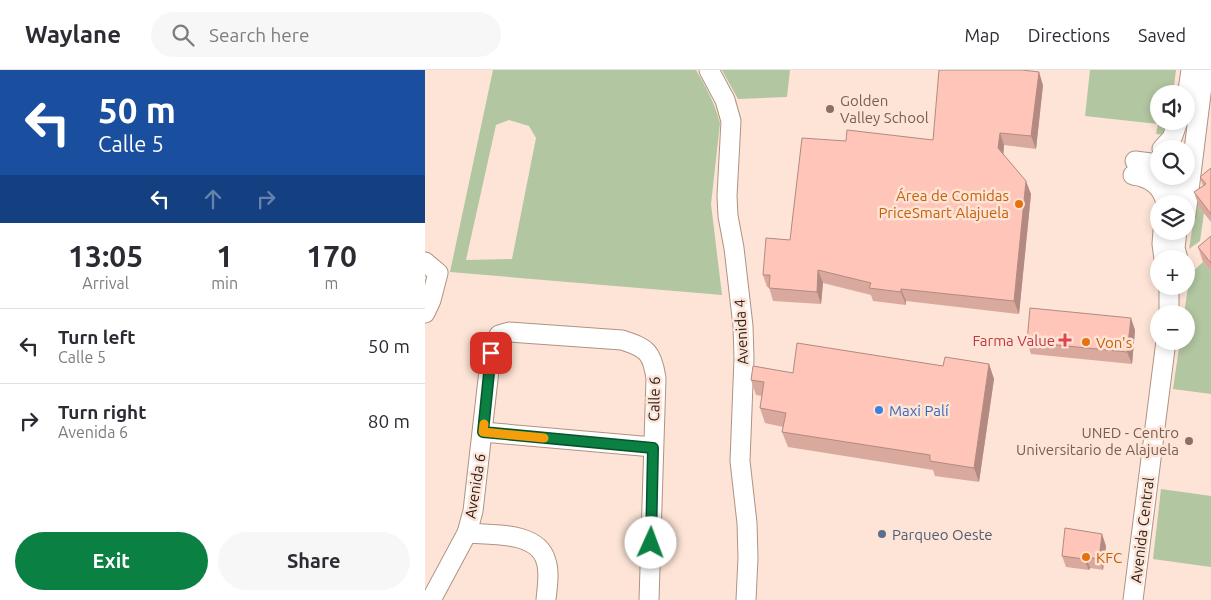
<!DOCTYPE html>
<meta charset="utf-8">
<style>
body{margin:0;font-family:Ubuntu,sans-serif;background:#f7f7f7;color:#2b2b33;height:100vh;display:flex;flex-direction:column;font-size:19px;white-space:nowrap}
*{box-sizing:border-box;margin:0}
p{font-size:16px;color:#7c7c81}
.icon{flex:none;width:28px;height:28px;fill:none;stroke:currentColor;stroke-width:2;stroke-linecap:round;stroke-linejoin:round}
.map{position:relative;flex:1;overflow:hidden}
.details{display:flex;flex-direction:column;background:#fff;width:425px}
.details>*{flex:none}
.hud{background:#1a4fa0;color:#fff;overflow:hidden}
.buttons{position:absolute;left:725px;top:15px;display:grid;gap:10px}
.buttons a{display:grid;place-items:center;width:45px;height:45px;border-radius:50%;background:#fff;box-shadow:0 2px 8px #0003;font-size:25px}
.pin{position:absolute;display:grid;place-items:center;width:42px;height:42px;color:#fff;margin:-21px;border-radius:10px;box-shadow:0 2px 8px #0006}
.me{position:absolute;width:55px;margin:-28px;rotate:2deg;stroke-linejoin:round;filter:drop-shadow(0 0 4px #0008)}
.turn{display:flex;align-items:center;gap:18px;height:105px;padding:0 15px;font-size:22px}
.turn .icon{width:65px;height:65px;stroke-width:2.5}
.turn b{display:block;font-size:35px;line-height:42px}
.lanes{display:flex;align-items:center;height:48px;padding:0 15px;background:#0003;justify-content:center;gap:25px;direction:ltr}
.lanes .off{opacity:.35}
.eta{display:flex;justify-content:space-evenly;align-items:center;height:85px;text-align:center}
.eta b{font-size:30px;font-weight:600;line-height:35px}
.button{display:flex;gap:10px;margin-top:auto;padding:10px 15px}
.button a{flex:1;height:58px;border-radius:30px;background:#0b8043;color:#fff;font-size:20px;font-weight:600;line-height:58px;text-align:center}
.button a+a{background:#f7f7f7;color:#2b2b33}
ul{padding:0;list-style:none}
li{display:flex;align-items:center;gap:15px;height:75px;padding:0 15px;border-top:1px solid #e1e1e2}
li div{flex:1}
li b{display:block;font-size:19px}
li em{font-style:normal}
header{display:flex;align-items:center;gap:30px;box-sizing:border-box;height:70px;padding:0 25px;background:#fff;border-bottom:1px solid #e1e1e2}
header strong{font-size:24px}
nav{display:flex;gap:28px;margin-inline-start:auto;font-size:18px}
.search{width:350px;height:45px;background:#f7f7f7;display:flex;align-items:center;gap:12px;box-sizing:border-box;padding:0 18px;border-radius:28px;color:#7c7c81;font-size:19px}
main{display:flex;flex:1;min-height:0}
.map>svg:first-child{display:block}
</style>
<header>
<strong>Waylane</strong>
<div class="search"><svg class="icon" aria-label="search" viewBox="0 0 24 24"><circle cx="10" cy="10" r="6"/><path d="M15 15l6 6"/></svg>Search here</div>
<nav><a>Map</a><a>Directions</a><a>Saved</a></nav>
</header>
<main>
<section class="details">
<div class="hud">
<div class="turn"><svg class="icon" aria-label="left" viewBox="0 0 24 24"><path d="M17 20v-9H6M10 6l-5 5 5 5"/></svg><div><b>50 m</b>Calle 5</div></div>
<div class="lanes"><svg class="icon" aria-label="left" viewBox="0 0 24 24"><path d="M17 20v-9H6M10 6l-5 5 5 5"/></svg><svg class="icon off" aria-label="ahead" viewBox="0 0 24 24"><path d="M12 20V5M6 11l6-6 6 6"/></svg><svg class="icon off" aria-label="right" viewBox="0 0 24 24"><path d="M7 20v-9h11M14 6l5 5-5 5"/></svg></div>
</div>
<div class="eta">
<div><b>13:05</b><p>Arrival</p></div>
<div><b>1</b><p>min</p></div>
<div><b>170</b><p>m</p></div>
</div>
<ul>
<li><svg class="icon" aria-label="left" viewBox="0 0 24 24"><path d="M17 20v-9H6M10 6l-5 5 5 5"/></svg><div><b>Turn left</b><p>Calle 5</p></div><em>50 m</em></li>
<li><svg class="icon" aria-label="right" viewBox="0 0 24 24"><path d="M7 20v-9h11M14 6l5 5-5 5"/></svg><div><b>Turn right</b><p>Avenida 6</p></div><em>80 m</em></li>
</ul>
<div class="button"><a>Exit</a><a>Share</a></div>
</section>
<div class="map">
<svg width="786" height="530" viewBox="0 0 786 530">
<rect width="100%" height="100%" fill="#fde4d6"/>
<!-- green -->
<g fill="#b2c6a1" fill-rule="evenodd">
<path d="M68,0H271C281,17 290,34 295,53L286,134L297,225L25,202ZM84,50L104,56L111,68L87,189L41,190L71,55Z"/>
<path d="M297,0H365L362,27L313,29Z"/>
<path d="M665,0H751L748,24H734V51H744L741,65L731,64L733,54L660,46Z"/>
<path d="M772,129L774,137L779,143L775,171L764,179Z"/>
<path d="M778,192L786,201V324L748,319L755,271H761V244H759L765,204Z"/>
<path d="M736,419L786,426V497L728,489Z"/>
</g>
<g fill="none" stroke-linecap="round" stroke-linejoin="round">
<!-- minor casing -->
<g stroke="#af9382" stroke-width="21">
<g id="minor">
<path d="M284,0L300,30L306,51L302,126L303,146L309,178L318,256L319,288L315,391L322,453L323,488L321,530"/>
<path d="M761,34L766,0"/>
<path d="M737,79L747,68L753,51"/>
<path d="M710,91L734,94"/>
<path d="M708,105C725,107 738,117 741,134"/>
<path d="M748,134L752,106"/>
<path d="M761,144L779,0"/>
<path d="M738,161L737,174L739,189"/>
<path d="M752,161L750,178L753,189"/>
<path d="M0,192L13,203L6,230L0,243"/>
<path d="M744,216V244"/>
<path d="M58,362L228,377"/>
<path d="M42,463C66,465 113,461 121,491C125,503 122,518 121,530"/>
<path d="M6,530L42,463L48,441L66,283L74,265L84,262L197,270C222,278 227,282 231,308L224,530"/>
<path d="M708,530L741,271"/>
</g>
</g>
<!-- minor -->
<use href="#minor" stroke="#fff" stroke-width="19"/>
</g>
<!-- wall -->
<g fill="#daa99e">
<path d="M618,15L611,79L579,75L578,84L606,124L594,244L481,231V235L448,231L446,225L398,213L396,234L348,231L344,217H342L338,205L365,170L508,70Z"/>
<path d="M786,98V152L774,137L769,122L778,116L775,107Z"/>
<path d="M786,166V201L778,192L773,177Z"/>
<path d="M710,260L707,294L606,284L602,272Z"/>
<path d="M564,294L569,309L554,412L510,406L508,400L363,377L357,362L358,357L340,353L335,338L337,326L331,325L326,310L368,303L518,296Z"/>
<path d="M681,476L678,500L665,498L664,500L641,497L637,486Z"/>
</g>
<!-- shaded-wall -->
<g fill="#b28a81">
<path d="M614,2L618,15L611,79L606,66Z"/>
<path d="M575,63L579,75L578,90L573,78Z"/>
<path d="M601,111L606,124L594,244L589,231Z"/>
<path d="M393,200L398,213L396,234L392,222Z"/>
<path d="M476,219L481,231V235L476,222Z"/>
<path d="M706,248L710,260L707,294L702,282Z"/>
<path d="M564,294L569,309L554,412L549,398Z"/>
<path d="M677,464L681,476L678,500L674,489Z"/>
<path d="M661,487L665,498L664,500L659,489Z"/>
</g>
<!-- building -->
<g fill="#fec5b8" stroke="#b28a81">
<path d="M514,0H597L614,2L606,66L575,63L573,78L601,111L589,231L476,219V222L444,218L446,213L393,200L392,222L344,218L345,205H338L341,168L365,170L377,68L421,71L422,60L508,70Z"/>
<path d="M786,98V144L769,122L781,114L775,107Z"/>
<path d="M786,166V193L773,177Z"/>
<path d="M605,238L706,248L702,282L602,272Z"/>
<path d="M372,273L518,296L520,287L564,294L549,398L505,391V385L357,362L361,343L335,338L339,312L326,310L328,296L368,303Z"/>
<path d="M640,458L677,464L674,489L661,487L659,489L637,486Z"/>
</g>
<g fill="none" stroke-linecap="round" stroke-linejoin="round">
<!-- route casing -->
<g stroke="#07532c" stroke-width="12">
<path id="route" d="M66,283L58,362L228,378L226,473"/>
</g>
<!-- route -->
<use href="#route" stroke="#0b8043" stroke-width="9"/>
<!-- slow -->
<path stroke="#f59e0b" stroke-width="9" d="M59,354L58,362L119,368"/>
</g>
<!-- markers -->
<g fill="#8d6e63" stroke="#fde4d6" stroke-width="2">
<circle cx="405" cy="39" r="5"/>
<circle cx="764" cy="371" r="5"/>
</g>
<g fill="#e8710a" stroke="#fde4d6" stroke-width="2">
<circle cx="594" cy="134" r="5"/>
<circle cx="661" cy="272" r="5"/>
<circle cx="661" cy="487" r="5"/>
</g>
<path fill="#e0444e" stroke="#fde4d6" stroke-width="2" d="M637.5 262.5h5v5h5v5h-5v5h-5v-5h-5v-5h5z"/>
<circle fill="#3f7fe0" stroke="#fde4d6" stroke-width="2" cx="454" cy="340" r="5"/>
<circle fill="#5c6f8a" stroke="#fde4d6" stroke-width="2" cx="457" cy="464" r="5"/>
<g text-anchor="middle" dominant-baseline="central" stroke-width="5" stroke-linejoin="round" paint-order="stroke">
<!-- education labels -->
<g font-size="15" fill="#785e54" stroke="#fde4d6" text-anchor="start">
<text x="415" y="30">Golden<tspan x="415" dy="17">Valley School</tspan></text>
<text x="754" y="362" text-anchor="end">UNED - Centro<tspan x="754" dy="17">Universitario de Alajuela</tspan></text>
</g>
<!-- food labels -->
<g font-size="15" fill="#c56008" stroke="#fde4d6" text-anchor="start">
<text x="584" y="125" text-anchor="end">Área de Comidas<tspan x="584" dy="17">PriceSmart Alajuela</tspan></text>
<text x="671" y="272">Von's</text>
<text x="671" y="487">KFC</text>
</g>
<!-- street labels -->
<g font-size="15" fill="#291e18" stroke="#fde4d6">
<text transform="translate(316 262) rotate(-93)">Avenida 4</text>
<text transform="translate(229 329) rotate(-89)">Calle 6</text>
<text transform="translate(50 416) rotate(-81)">Avenida 6</text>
<text transform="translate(717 460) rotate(-83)">Avenida Central</text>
</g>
<!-- health labels -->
<g font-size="15" fill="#be3a42" stroke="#fde4d6" text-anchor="end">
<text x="630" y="270">Farma Value</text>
</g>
<!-- shop labels -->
<g font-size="15" fill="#366cbe" stroke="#fde4d6" text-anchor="start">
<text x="464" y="340">Maxi Palí</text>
</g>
<!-- service labels -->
<g font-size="15" fill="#4e5e75" stroke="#fde4d6" text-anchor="start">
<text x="467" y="464">Parqueo Oeste</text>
</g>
</g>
</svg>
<div class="buttons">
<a><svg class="icon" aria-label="sound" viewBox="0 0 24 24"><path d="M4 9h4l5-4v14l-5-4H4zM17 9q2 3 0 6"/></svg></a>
<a><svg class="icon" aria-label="search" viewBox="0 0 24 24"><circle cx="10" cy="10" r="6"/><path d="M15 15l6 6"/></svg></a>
<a><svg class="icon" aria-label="layers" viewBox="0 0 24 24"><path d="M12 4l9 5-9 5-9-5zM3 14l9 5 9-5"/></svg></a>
<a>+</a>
<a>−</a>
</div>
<div class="pin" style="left:66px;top:283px;background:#d93025"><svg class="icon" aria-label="arrive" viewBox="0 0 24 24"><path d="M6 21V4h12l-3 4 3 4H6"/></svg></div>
<svg class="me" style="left:226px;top:473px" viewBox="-20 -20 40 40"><circle r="19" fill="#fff"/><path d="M0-13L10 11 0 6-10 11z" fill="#0b8043"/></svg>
</div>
</main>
